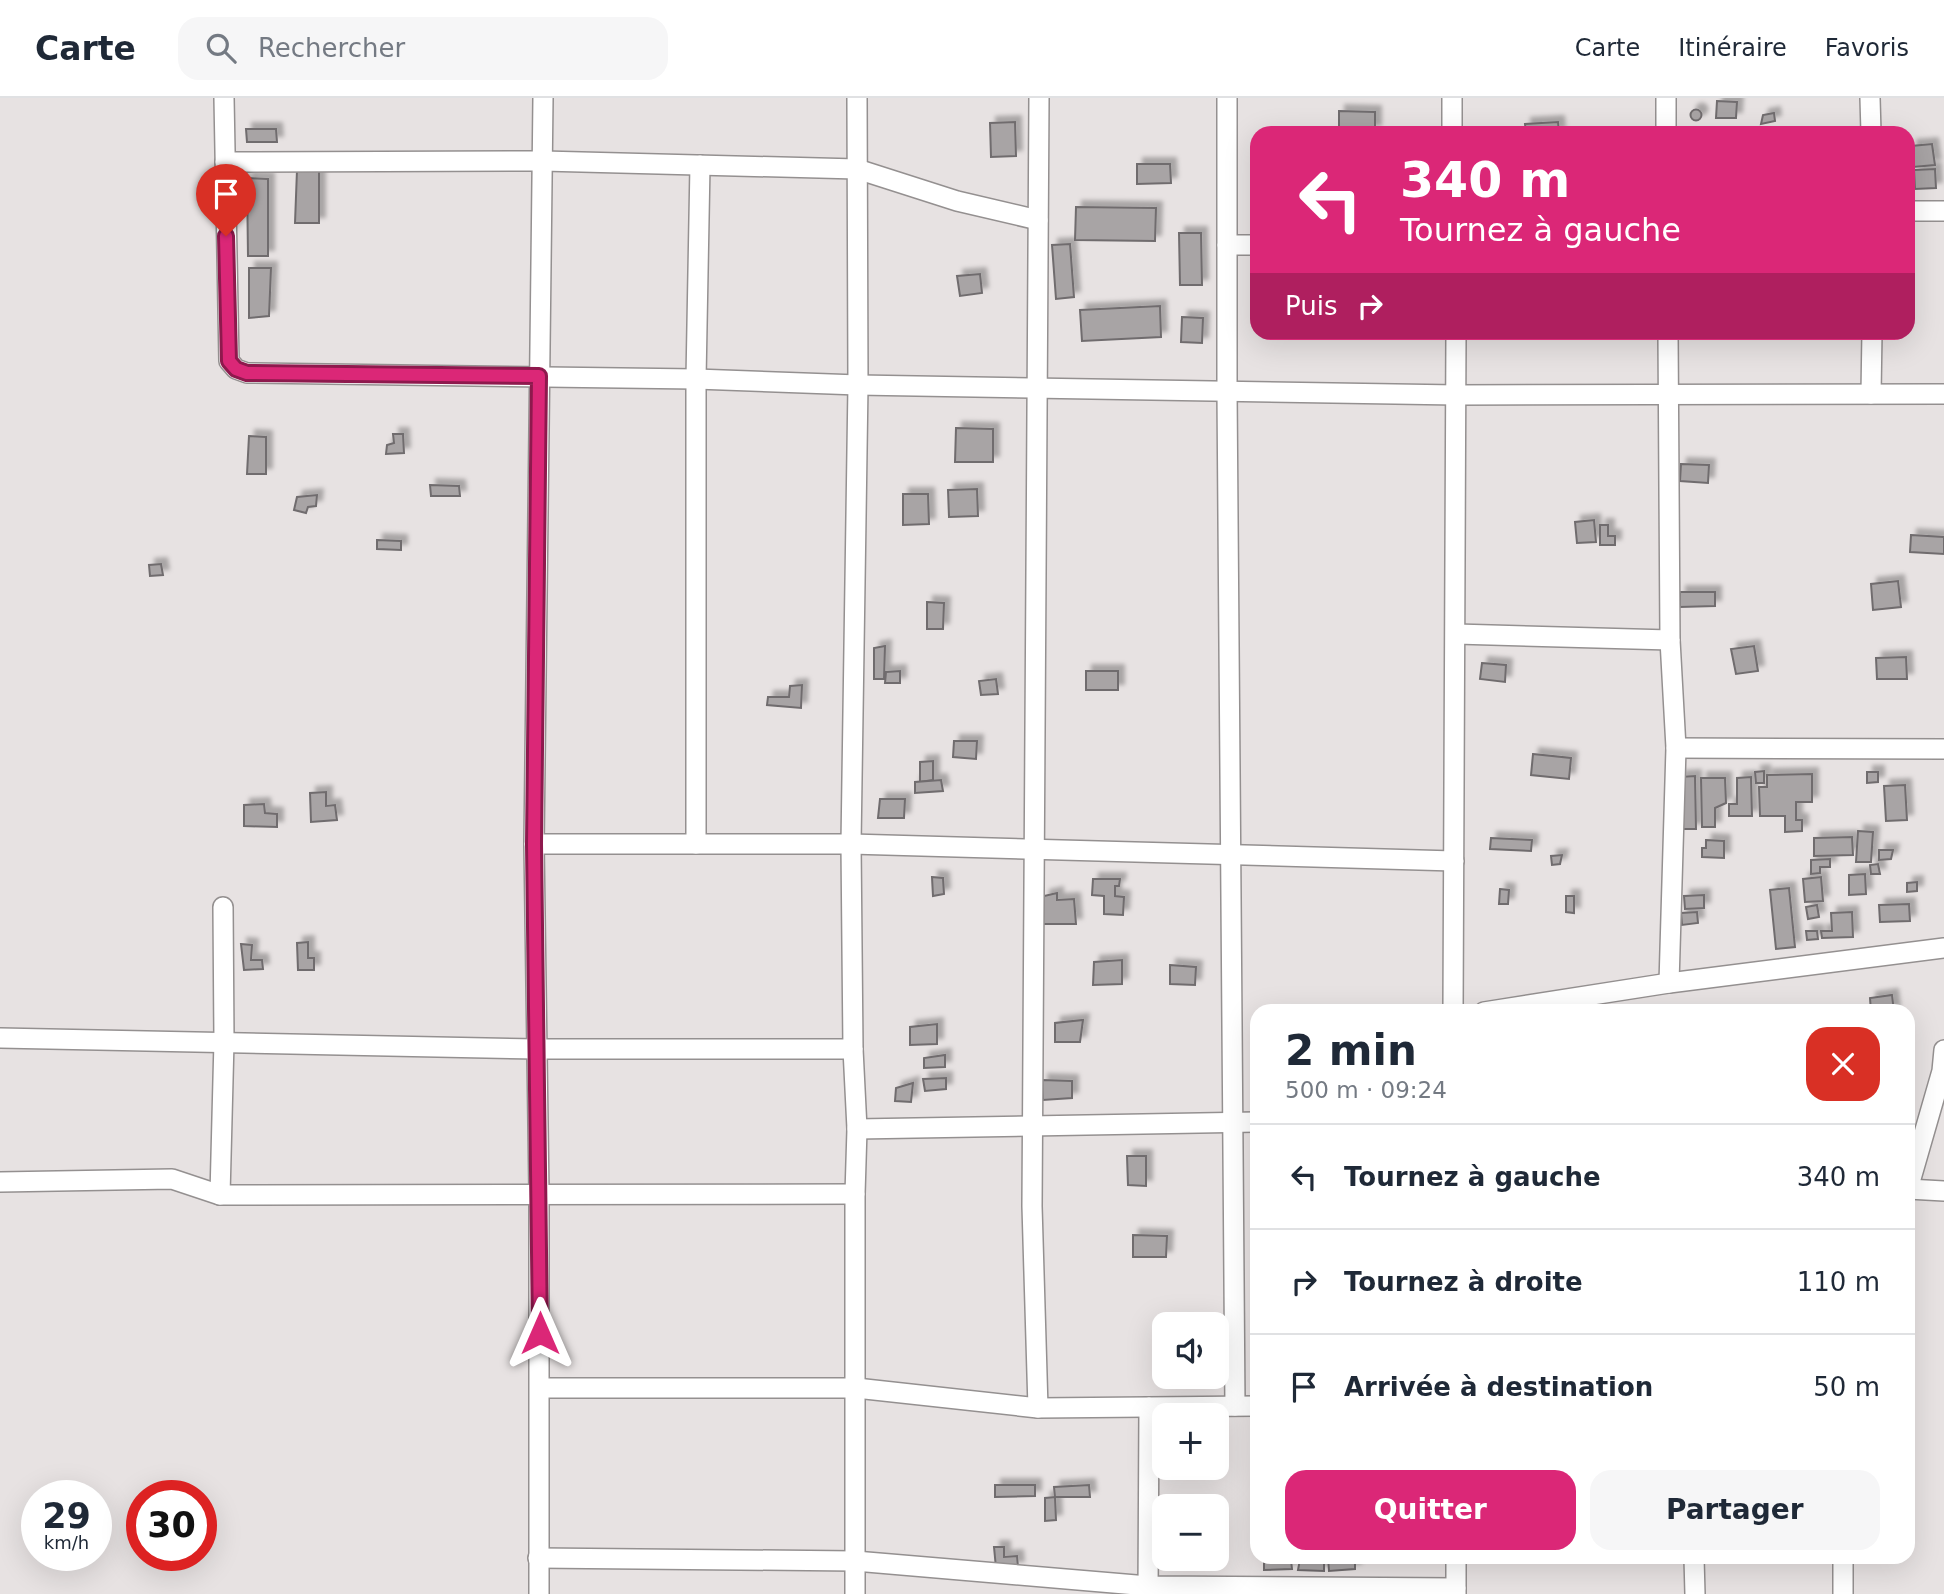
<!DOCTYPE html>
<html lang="fr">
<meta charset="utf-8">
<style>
body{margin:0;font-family:"DejaVu Sans",sans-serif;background:#f6f6f7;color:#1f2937;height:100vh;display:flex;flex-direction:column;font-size:26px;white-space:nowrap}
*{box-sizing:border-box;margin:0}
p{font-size:23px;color:#747a83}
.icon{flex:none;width:38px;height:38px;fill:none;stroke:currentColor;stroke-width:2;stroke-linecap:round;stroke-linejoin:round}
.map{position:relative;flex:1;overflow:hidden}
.sheet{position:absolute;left:1250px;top:906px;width:665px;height:560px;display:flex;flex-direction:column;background:#fff;border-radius:21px;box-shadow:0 7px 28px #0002}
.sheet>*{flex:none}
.banner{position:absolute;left:1250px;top:28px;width:665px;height:214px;border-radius:21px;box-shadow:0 7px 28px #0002;background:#db2777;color:#fff;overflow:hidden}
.controls{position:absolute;left:1152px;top:1214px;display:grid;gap:14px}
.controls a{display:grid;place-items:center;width:77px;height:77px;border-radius:14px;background:#fff;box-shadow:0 7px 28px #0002;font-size:35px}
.speed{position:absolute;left:21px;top:1382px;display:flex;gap:14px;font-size:35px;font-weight:700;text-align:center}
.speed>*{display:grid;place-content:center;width:91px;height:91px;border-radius:50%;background:#fff;box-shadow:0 7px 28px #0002;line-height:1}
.speed small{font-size:18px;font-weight:400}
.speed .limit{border:10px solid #d22;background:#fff;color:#111}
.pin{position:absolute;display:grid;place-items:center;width:60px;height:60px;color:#fff;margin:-72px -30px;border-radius:50% 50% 50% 0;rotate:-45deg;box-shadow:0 0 7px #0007}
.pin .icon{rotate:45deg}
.me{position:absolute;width:77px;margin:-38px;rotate:0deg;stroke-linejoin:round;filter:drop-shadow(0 0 5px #0008)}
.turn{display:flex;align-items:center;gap:24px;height:147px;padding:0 35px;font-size:32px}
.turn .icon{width:91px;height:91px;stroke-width:2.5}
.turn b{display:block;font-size:49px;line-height:60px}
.then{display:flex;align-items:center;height:66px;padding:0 35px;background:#0003;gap:14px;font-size:26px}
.round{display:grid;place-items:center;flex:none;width:74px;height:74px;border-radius:21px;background:#f6f6f7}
.overview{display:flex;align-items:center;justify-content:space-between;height:119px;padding:0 35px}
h1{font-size:42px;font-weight:700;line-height:52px}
.action{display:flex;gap:14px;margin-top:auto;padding:14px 35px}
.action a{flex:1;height:80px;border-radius:21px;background:#db2777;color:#fff;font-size:28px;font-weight:700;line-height:80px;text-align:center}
.action a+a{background:#f6f6f7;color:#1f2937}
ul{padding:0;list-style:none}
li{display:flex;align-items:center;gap:21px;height:105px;padding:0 35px;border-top:2px solid #e0e1e3}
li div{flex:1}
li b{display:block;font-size:26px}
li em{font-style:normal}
header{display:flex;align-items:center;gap:42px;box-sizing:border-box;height:98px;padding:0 35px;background:#fff;border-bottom:2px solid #e0e1e3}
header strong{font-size:33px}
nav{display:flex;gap:38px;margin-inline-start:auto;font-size:24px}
.search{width:490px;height:63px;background:#f6f6f7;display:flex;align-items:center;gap:18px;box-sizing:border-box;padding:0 24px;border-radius:21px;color:#747a83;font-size:26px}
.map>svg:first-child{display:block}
</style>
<header>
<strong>Carte</strong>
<div class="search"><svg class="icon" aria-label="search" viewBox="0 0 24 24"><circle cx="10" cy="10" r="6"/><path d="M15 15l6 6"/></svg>Rechercher</div>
<nav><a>Carte</a><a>Itinéraire</a><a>Favoris</a></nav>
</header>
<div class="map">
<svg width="1944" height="1496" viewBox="0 0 1944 1496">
<defs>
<filter id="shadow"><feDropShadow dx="6" dy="-6" stdDeviation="2" flood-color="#0004"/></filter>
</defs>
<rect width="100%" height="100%" fill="#e7e2e2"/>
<!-- building -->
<g fill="#a8a4a5" stroke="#706c6e" stroke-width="2" filter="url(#shadow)">
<path d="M1717,3L1737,4L1736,20H1716Z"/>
<circle cx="1696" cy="17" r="5.5"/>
<path d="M1339,13L1375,14V33L1339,31Z"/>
<path d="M1774,15L1775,23L1761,26L1763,17Z"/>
<path d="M1015,24L1016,58L991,59L990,25Z"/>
<path d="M1558,24L1559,35H1526L1525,26Z"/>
<path d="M246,31H276L277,44H247Z"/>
<path d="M1932,46L1935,67L1913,69L1911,48Z"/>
<path d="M1137,66H1170L1171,85L1137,86Z"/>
<path d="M1935,71L1936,90L1915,91L1914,72Z"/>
<path d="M297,72H319V125H295Z"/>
<path d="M247,80L268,81V158H248Z"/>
<path d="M1076,109L1156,110L1155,143L1075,142Z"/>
<path d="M1179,135H1201L1202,187H1180Z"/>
<path d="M1070,146L1074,199L1056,201L1052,147Z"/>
<path d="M249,170H271L269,218L249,220Z"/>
<path d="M980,176L982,195L960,198L957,178Z"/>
<path d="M1160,208L1161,239L1082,243L1080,212Z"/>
<path d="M1182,219L1203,220L1202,245L1181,244Z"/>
<path d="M956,330L993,331V364H955Z"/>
<path d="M393,336H403L404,355L386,356L387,347L394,345Z"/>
<path d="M249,338L266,339V376H247Z"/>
<path d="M1681,366L1709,367L1708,385L1680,383Z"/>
<path d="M430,387L459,388L460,398H431Z"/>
<path d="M977,391L978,418L949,419L948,392Z"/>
<path d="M903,396H928L929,426L903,427Z"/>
<path d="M317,397L316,408L308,409L306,415L294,412L297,399Z"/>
<path d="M1594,422L1596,444L1577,445L1575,424Z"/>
<path d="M1600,427H1608V438H1615V447H1600Z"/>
<path d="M1911,437L1944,439V456L1910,454Z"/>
<path d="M377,442L401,443V452L377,451Z"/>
<path d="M161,466L163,477L150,478L149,467Z"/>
<path d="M1898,483L1901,509L1873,512L1871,486Z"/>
<path d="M1680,494H1715V508L1680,509Z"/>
<path d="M927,504L944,505L943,531H927Z"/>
<path d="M885,548L884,581H874V550Z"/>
<path d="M1754,548L1758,573L1736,576L1731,551Z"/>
<path d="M1906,559L1907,581H1877L1876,560Z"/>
<path d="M1482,565L1506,567L1505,584L1480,581Z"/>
<path d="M900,573V585H885L886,574Z"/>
<rect x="1086" y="573" width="32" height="19"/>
<path d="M996,581L998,596L981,597L979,583Z"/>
<path d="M802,587L801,610L767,607L768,599H789L790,588Z"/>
<path d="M954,643H977L976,661L953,659Z"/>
<path d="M1533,656L1571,660L1569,681L1531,677Z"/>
<path d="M933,663V682L920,684V664Z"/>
<path d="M1764,673V685H1756L1755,674Z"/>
<path d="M1867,674H1878V684L1867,685Z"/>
<path d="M1812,676V704H1796V722H1802V733L1785,734V718H1760L1759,689H1767V677Z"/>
<path d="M1695,678L1696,731H1680L1679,679Z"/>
<path d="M1751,679L1752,718H1729V706H1737V680Z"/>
<path d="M1701,680H1725L1726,705L1715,710V729H1702Z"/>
<path d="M941,682L943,693L915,695V684Z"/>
<path d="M1905,687L1907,722L1886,723L1884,688Z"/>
<path d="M326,694V708L335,707L337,722L311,724L310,695Z"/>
<path d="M880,701H905L904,720H878Z"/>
<path d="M264,706L265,715L277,716V729L244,728V707Z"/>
<path d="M1858,733L1873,734L1871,764H1856Z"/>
<path d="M1852,739L1853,757L1814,758V740Z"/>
<path d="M1491,740L1532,742L1531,753L1490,751Z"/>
<path d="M1706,742L1724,743V760L1702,759V750H1706Z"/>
<path d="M1879,752H1893L1891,761L1879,762Z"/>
<path d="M1562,757L1560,766L1552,767L1551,758Z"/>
<path d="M1830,761V769H1820V775L1811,776V762Z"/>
<path d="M1878,766L1880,776H1871L1870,767Z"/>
<path d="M1865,776L1866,796L1849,797V777Z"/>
<path d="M932,779L943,780L944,796L933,798Z"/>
<path d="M1821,779L1823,803L1805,804L1803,781Z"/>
<path d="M1093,781H1120L1119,788H1115V798L1124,799L1123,817L1104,816V798L1092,797Z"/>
<path d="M1917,784V793L1907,794V785Z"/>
<path d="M1789,790L1795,849L1776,851L1770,792Z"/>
<path d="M1500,791L1509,792L1508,806H1499Z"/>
<path d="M1057,795V802L1074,801L1076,826H1043L1044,798Z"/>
<path d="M1704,797V810L1685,811L1684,798Z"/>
<path d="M1566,798H1574V815L1566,814Z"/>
<path d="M1909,806L1910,823L1880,824L1879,807Z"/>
<path d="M1817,807L1819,819L1808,821L1806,809Z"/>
<path d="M1697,814L1698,825L1682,827L1681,815Z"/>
<path d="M1852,814L1853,839L1822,840L1821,833H1832L1831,815Z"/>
<path d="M1806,833H1817L1818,841L1807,842Z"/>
<path d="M308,844V860H314V872H298L297,845Z"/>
<path d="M241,846L252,847L251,862H262L263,871L244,872Z"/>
<path d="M1122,862V886L1093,887L1094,864Z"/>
<path d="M1170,867L1196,869L1195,887L1170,886Z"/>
<path d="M1892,897L1894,914H1871L1870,900Z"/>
<path d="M1083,922L1080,944H1055V925Z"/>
<path d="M937,926V946L910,947V929Z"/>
<path d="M945,957V969L924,970V960Z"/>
<path d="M946,980V991L925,993L923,981Z"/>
<path d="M1042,982L1072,983V1000L1043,1002Z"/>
<path d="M913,985L911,1004L895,1003L896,990Z"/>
<path d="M1127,1058H1146V1088L1128,1087Z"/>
<path d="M1133,1137L1167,1138L1166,1159H1133Z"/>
<path d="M995,1387H1035V1398L995,1399Z"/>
<path d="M1089,1387L1090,1399H1055L1054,1389Z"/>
<path d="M1055,1399L1056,1422L1045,1423V1400Z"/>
<path d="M994,1449H1004V1459L1017,1458L1018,1469L996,1470Z"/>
<path d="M1324,1460V1473L1298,1472L1300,1461Z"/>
<path d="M1328,1460H1355V1471L1329,1473Z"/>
<path d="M1291,1462L1292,1471L1264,1472V1463Z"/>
</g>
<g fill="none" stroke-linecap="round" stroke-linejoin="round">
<!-- minor casing -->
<g stroke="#949090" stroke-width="22">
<g id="minor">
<path d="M224,0L229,263L236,271L247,275L696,281L858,287L1457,297L1944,296"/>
<path d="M1227,0V293L1235,1308"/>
<path d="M1452,0V35"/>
<path d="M1666,0V35"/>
<path d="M1870,0L1871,35"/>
<path d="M225,64L543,63L857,71L957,103L1038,122"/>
<path d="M1908,113H1944"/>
<path d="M1227,147H1256"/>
<path d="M1668,234L1670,542L1676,650L1669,885"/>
<path d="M1871,296L1872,234"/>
<path d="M1456,536L1670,542"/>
<path d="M1676,650L1944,651"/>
<path d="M534,746H851L1454,763"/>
<path d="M696,746V281L700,67"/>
<path d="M1453,914L1456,234"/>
<path d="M1484,914L1669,885L1944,850"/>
<path d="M0,940L537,951H853"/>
<path d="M857,1031L1256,1024"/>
<path d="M0,1084L172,1081L220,1097L855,1096"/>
<path d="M1908,1091L1942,973L1944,952"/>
<path d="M1908,1091L1944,1093"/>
<path d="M220,1097L224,943L223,809"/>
<path d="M540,1290H856L1038,1310L1256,1308"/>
<path d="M1038,1310L1032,1108L1039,0"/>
<path d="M538,1460L855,1463L1148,1488L1456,1490"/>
<path d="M1456,1460V1496"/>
<path d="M1694,1460L1695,1496"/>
<path d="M1843,1460V1496"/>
<path d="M539,1496V1096L534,746L543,0"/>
<path d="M855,1496V1096L857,1031L853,951L851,746L858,287L857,0"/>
<path d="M1148,1496L1149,1309"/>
</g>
</g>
<!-- minor -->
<use href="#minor" stroke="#fff" stroke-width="19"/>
</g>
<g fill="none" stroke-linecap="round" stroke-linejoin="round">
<!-- route casing -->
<g stroke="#8e194d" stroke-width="18">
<path id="route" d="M226,138L229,263L236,271L247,275L539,278L534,746L540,1235"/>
</g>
<!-- route -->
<use href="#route" stroke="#db2777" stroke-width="12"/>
</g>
</svg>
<div class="controls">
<a><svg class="icon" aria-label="sound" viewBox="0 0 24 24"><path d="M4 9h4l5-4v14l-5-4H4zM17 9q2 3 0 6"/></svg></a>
<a>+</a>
<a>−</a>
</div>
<div class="speed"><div>29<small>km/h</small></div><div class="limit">30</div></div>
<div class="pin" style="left:226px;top:138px;background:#d93025"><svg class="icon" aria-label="arrive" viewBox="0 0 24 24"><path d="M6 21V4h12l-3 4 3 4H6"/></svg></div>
<svg class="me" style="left:540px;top:1235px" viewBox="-20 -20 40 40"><path d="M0-17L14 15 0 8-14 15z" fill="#db2777" stroke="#fff" stroke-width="4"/></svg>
<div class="banner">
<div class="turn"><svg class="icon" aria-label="left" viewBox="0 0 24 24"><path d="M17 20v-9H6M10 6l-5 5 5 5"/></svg><div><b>340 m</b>Tournez à gauche</div></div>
<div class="then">Puis<svg class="icon" aria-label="right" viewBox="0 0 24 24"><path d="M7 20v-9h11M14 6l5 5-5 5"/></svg></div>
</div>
<section class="sheet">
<div class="overview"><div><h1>2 min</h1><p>500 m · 09:24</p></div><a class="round" style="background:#d93025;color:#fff"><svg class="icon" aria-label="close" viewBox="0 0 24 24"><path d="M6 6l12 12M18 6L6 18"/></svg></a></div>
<ul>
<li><svg class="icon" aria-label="left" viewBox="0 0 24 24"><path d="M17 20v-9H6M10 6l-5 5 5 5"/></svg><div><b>Tournez à gauche</b></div><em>340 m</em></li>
<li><svg class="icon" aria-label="right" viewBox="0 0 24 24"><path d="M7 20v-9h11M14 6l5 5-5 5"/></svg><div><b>Tournez à droite</b></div><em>110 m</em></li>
<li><svg class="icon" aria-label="arrive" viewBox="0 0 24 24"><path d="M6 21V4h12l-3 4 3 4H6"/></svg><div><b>Arrivée à destination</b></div><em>50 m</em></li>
</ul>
<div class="action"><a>Quitter</a><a>Partager</a></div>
</section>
</div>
